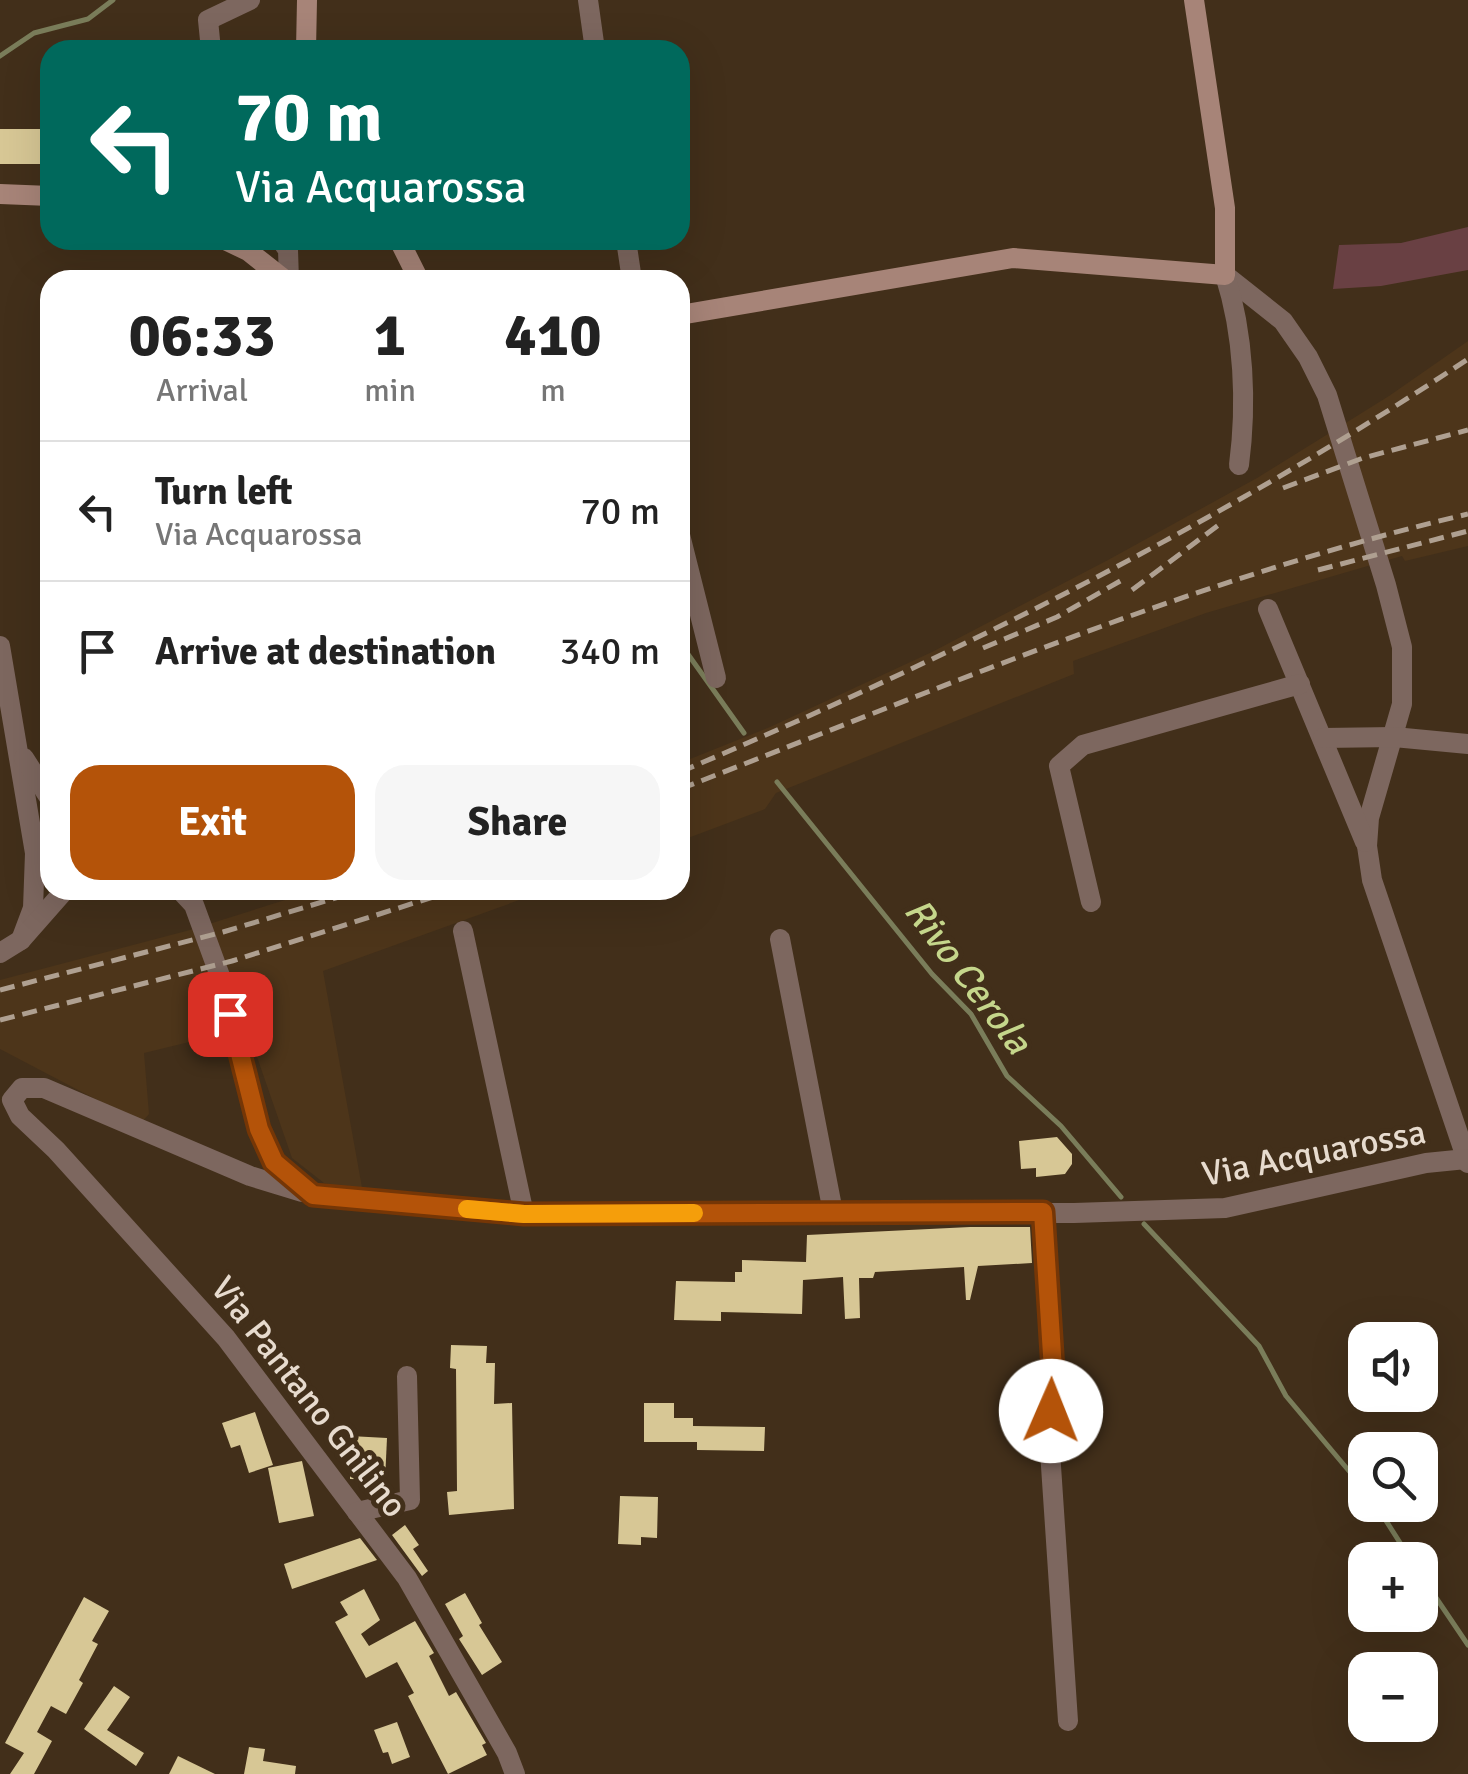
<!DOCTYPE html>
<meta charset="utf-8">
<style>
body{margin:0;font-family:Signika,sans-serif;background:#f6f6f6;color:#222;height:100vh;display:flex;flex-direction:column;font-size:38px;white-space:nowrap}
*{box-sizing:border-box;margin:0}
p{font-size:32px;color:#767676}
.icon{flex:none;width:55px;height:55px;fill:none;stroke:currentColor;stroke-width:2;stroke-linecap:round;stroke-linejoin:round}
.map{position:relative;flex:1;overflow:hidden}
.drawer{position:absolute;left:40px;top:270px;width:650px;height:630px;display:flex;flex-direction:column;background:#fff;border-radius:30px;box-shadow:0 10px 40px #0002}
.drawer>*{flex:none}
.guide{position:absolute;left:40px;top:40px;width:650px;height:210px;border-radius:30px;box-shadow:0 10px 40px #0002;background:#00695c;color:#fff;overflow:hidden}
.fabs{position:absolute;left:1348px;top:1322px;display:grid;gap:20px}
.fabs a{display:grid;place-items:center;width:90px;height:90px;border-radius:20px;background:#fff;box-shadow:0 10px 40px #0002;font-size:50px}
.pin{position:absolute;display:grid;place-items:center;width:85px;height:85px;color:#fff;margin:-42px;border-radius:20px;box-shadow:0 5px 15px #0006}
.me{position:absolute;width:110px;margin:-55px;rotate:1deg;stroke-linejoin:round;filter:drop-shadow(0 0 8px #0008)}
.turn{display:flex;align-items:center;gap:35px;height:210px;padding:0 30px;font-size:45px}
.turn .icon{width:130px;height:130px;stroke-width:2.5}
.turn b{display:block;font-size:70px;line-height:85px}
.eta{display:flex;justify-content:space-evenly;align-items:center;height:170px;text-align:center}
.eta b{font-size:60px;font-weight:700;line-height:70px}
.action{display:flex;gap:20px;margin-top:auto;padding:20px 30px}
.action a{flex:1;height:115px;border-radius:30px;background:#b45309;color:#fff;font-size:40px;font-weight:700;line-height:115px;text-align:center}
.action a+a{background:#f6f6f6;color:#222}
ul{padding:0;list-style:none}
li{display:flex;align-items:center;gap:30px;height:140px;padding:0 30px;border-top:2px solid #e0e0e0}
li div{flex:1}
li b{display:block;font-size:38px}
li em{font-style:normal}
.map>svg:first-child{display:block}
</style>
<div class="map">
<svg width="1468" height="1774" viewBox="0 0 1468 1774">
<rect width="100%" height="100%" fill="#422f1a"/>
<!-- built -->
<g fill="#4d351a">
<path d="M1468,341V546L1405,561L1402,556L1206,613L1073,661L1074,674L776,793L765,809L680,841V763L770,727L932,652L1108,560L1257,478L1389,396Z"/>
<path d="M317,890H547L323,971L363,1193L324,1183L292,1158L247,1028L144,1053L149,1114L141,1123L0,1049V980L190,930Z"/>
</g>
<!-- green -->
<path fill="#694043" d="M1468,227V270L1381,286L1333,289L1339,245L1401,243Z"/>
<g fill="none" stroke-linecap="round" stroke-linejoin="round">
<!-- stream -->
<g stroke="#7a7d5a" stroke-width="5">
<path d="M0,56L34,33L88,19L113,0"/>
<path d="M680,643L744,733"/>
<path d="M777,782L932,974L971,1014L1007,1076L1061,1126L1121,1197"/>
<path d="M1144,1224L1259,1346L1286,1396L1365,1490"/>
<path d="M1376,1505L1411,1560"/>
<path d="M1420,1574L1468,1645"/>
</g>
</g>
<!-- building -->
<g fill="#d7c795">
<rect x="0" y="129" width="50" height="35"/>
<path d="M1057,1137L1072,1154V1164L1065,1174L1036,1177V1168L1021,1169L1019,1141Z"/>
<path d="M970,1227H1030L1032,1263L978,1266L970,1300H966L964,1267L875,1272L873,1278H859L860,1318L845,1319L843,1277L803,1280L802,1314L721,1312V1321L674,1320L676,1281L735,1282V1272H742V1260L806,1262L807,1235Z"/>
<path d="M451,1345L487,1346L486,1363H495L494,1404L512,1403L514,1509L449,1515L447,1492L457,1491L456,1369L450,1368Z"/>
<path d="M644,1403H674V1418H693V1426L765,1427L764,1451L697,1450V1442H644Z"/>
<path d="M255,1412L273,1465L249,1473L240,1445L231,1448L222,1423Z"/>
<path d="M350,1436L387,1438L385,1480L350,1479Z"/>
<path d="M302,1461L314,1516L279,1523L268,1468Z"/>
<path d="M620,1496L658,1497L657,1538L641,1537V1545L618,1544Z"/>
<path d="M405,1525L419,1545L413,1549L428,1571L422,1576L392,1535Z"/>
<path d="M360,1538L377,1560L292,1589L284,1564Z"/>
<path d="M364,1589L380,1620L361,1634L369,1646L415,1621L434,1653L429,1656L449,1696L456,1692L486,1743L482,1745L487,1755L448,1774L408,1696L414,1693L397,1662L366,1678L335,1622L348,1615L340,1602Z"/>
<path d="M465,1593L482,1623L479,1625L502,1662L482,1675L459,1639L463,1636L445,1604Z"/>
<path d="M84,1597L109,1611L92,1641L98,1644L79,1680L83,1683L66,1714L51,1706L37,1732L52,1741L34,1774H10L24,1753L5,1743Z"/>
<path d="M114,1686L130,1697L107,1730L144,1753L136,1766L84,1729Z"/>
<path d="M397,1722L410,1757L392,1764L388,1752L383,1753L374,1730Z"/>
<path d="M249,1747L265,1749L263,1761L296,1766L295,1774H244Z"/>
<path d="M178,1756L215,1774H169Z"/>
</g>
<g fill="none" stroke-linecap="round" stroke-linejoin="round">
<!-- street -->
<g stroke="#7d675f" stroke-width="20">
<path d="M588,0L595,50"/>
<path d="M211,50L208,20L250,0"/>
<path d="M281,240L288,250L289,280"/>
<path d="M626,240L632,280"/>
<path d="M1225,275L1283,321L1308,357L1327,395L1386,585L1402,647V704L1369,818L1367,846L1372,880L1468,1163"/>
<path d="M1225,275C1244,334 1247,404 1239,465"/>
<path d="M680,535L716,678"/>
<path d="M1268,609L1365,842"/>
<path d="M0,646L35,853L33,908L21,940"/>
<path d="M1323,738L1394,737L1468,744"/>
<path d="M24,758L50,799"/>
<path d="M180,890L194,905L220,976L259,1129L274,1162L313,1195L524,1214L1074,1213L1225,1208L1426,1163L1466,1159"/>
<path d="M1091,902L1059,766L1083,745L1300,684"/>
<path d="M463,931L524,1214"/>
<path d="M780,939L833,1212"/>
<path d="M0,953L21,940L65,890"/>
<path d="M302,1192L250,1176L44,1088H22L12,1100L20,1116L56,1150L226,1338L407,1578L507,1753L515,1774"/>
<path d="M1043,1212L1053,1387L1049,1436L1068,1721"/>
<path d="M357,1512L410,1500L407,1376"/>
</g>
<!-- secondary -->
<g stroke="#a78478" stroke-width="20">
<path d="M306,50L307,0"/>
<path d="M0,194L50,196"/>
<path d="M225,240L248,251L285,280"/>
<path d="M399,240L419,280"/>
<path d="M680,315L1013,258L1225,275V208L1194,0"/>
</g>
<!-- rail -->
<g stroke="#afa091" stroke-width="5" stroke-dasharray="15 8" stroke-linecap="butt">
<path d="M1283,488L1363,458L1468,430"/>
<path d="M1318,570L1468,531"/>
<path d="M1132,590L1224,521"/>
<path d="M983,648L1057,617L1122,580"/>
<path d="M680,772C954,656 1220,524 1468,359"/>
<path d="M680,789C939,689 1197,578 1468,514"/>
<path d="M0,990L223,932L362,890"/>
<path d="M0,1020L232,961L455,890"/>
</g>
</g>
<g fill="none" stroke-linecap="round" stroke-linejoin="round">
<!-- route casing -->
<g stroke="#753606" stroke-width="25">
<path id="route" d="M230,1014L259,1129L274,1162L313,1195L524,1214L1043,1212L1054,1386L1051,1411"/>
</g>
<!-- route -->
<use href="#route" stroke="#b45309" stroke-width="18"/>
<!-- slow -->
<path stroke="#f59e0b" stroke-width="18" d="M467,1209L524,1214L694,1213"/>
</g>
<g text-anchor="middle" dominant-baseline="central" stroke-width="10" stroke-linejoin="round" paint-order="stroke">
<!-- street labels -->
<g font-size="35" fill="#e7dbce" stroke="#422f1a">
<text transform="translate(1314 1153) rotate(-11)">Via Acquarossa</text>
<text transform="translate(309 1397) rotate(52)">Via Pantano Gnilino</text>
</g>
<!-- water labels -->
<g font-size="38" font-style="italic" fill="#c5d68b" stroke="#422f1a">
<text transform="translate(968 976) rotate(53)">Rivo Cerola</text>
</g>
</g>
</svg>
<div class="fabs">
<a><svg class="icon" aria-label="sound" viewBox="0 0 24 24"><path d="M4 9h4l5-4v14l-5-4H4zM17 9q2 3 0 6"/></svg></a>
<a><svg class="icon" aria-label="search" viewBox="0 0 24 24"><circle cx="10" cy="10" r="6"/><path d="M15 15l6 6"/></svg></a>
<a>+</a>
<a>−</a>
</div>
<div class="pin" style="left:230px;top:1014px;background:#d93025"><svg class="icon" aria-label="arrive" viewBox="0 0 24 24"><path d="M6 21V4h12l-3 4 3 4H6"/></svg></div>
<svg class="me" style="left:1051px;top:1411px" viewBox="-20 -20 40 40"><circle r="19" fill="#fff"/><path d="M0-13L10 11 0 6-10 11z" fill="#b45309"/></svg>
<div class="guide">
<div class="turn"><svg class="icon" aria-label="left" viewBox="0 0 24 24"><path d="M17 20v-9H6M10 6l-5 5 5 5"/></svg><div><b>70 m</b>Via Acquarossa</div></div>
</div>
<section class="drawer">
<div class="eta">
<div><b>06:33</b><p>Arrival</p></div>
<div><b>1</b><p>min</p></div>
<div><b>410</b><p>m</p></div>
</div>
<ul>
<li><svg class="icon" aria-label="left" viewBox="0 0 24 24"><path d="M17 20v-9H6M10 6l-5 5 5 5"/></svg><div><b>Turn left</b><p>Via Acquarossa</p></div><em>70 m</em></li>
<li><svg class="icon" aria-label="arrive" viewBox="0 0 24 24"><path d="M6 21V4h12l-3 4 3 4H6"/></svg><div><b>Arrive at destination</b></div><em>340 m</em></li>
</ul>
<div class="action"><a>Exit</a><a>Share</a></div>
</section>
</div>
